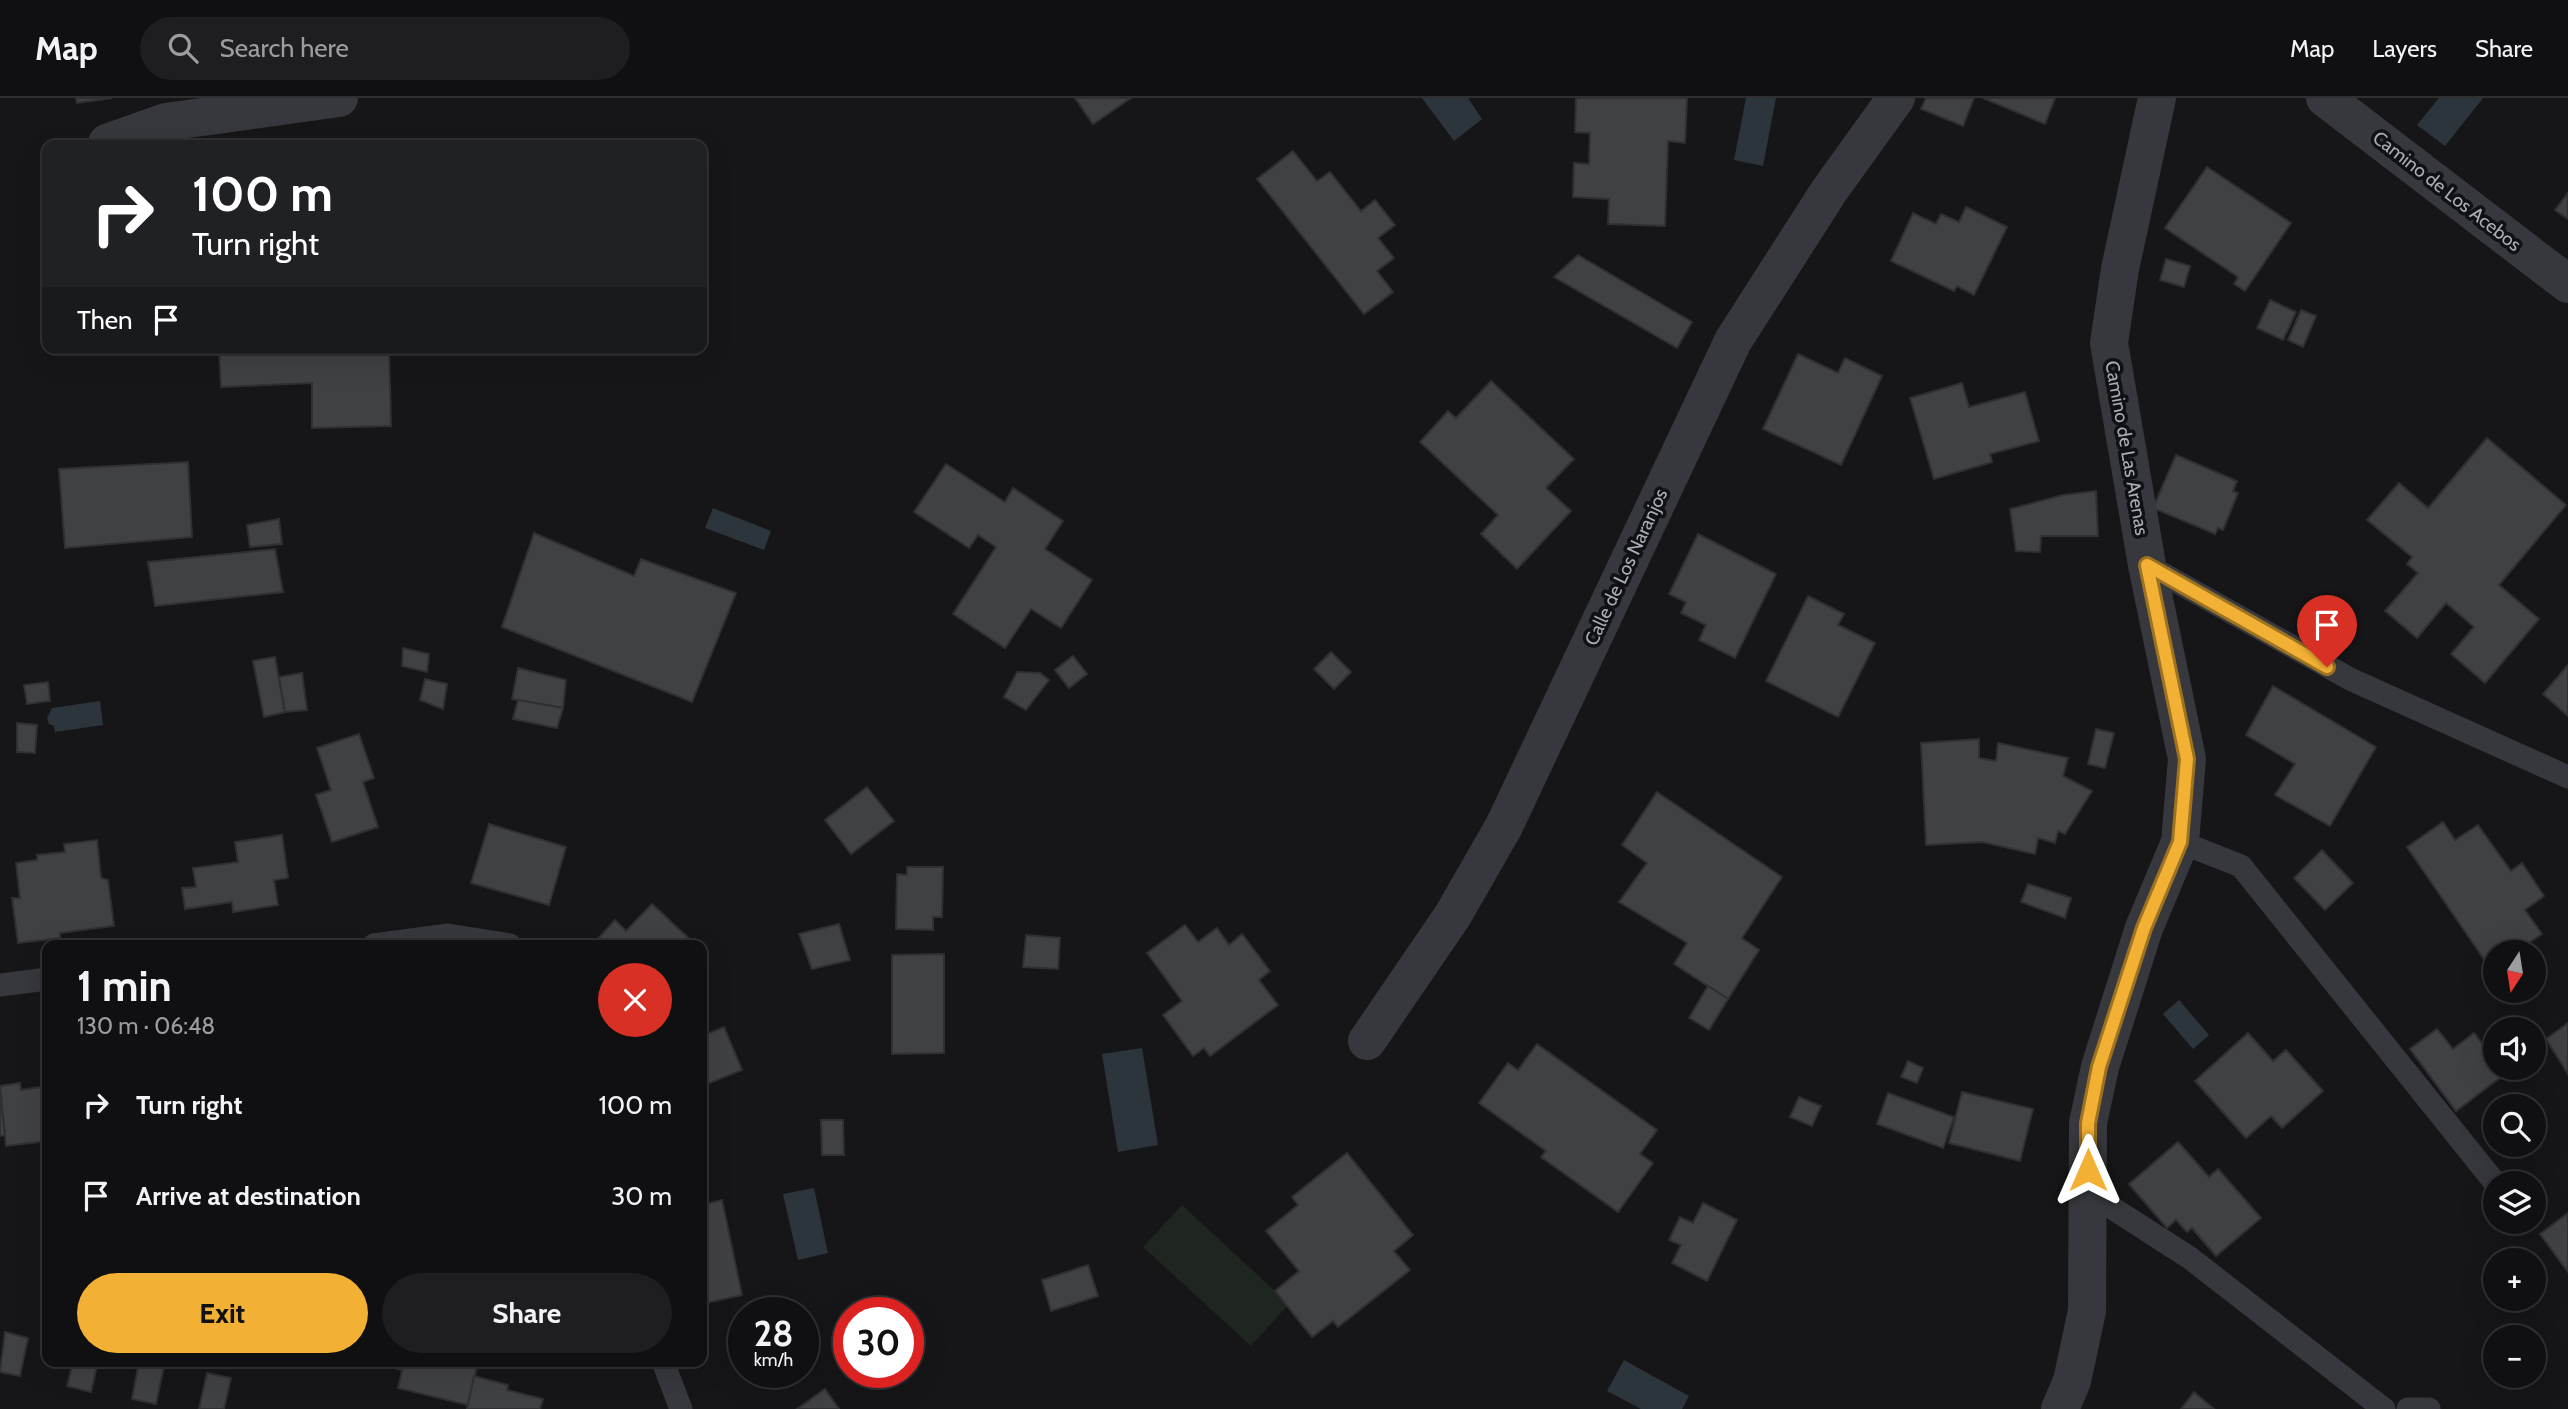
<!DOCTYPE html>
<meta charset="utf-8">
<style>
body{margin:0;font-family:Cabin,sans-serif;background:#1e1e20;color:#f1f3f6;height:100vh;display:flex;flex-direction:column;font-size:26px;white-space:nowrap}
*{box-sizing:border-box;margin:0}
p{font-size:23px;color:#9c9d9f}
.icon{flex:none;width:38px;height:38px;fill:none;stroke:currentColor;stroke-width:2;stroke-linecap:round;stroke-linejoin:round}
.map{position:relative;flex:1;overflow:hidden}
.sheet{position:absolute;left:42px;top:842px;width:665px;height:427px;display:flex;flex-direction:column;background:#101012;border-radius:14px;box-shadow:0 7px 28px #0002,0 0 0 2px #303032}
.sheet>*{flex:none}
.hud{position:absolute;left:42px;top:42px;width:665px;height:214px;border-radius:14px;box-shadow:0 7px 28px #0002,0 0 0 2px #303032;background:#202124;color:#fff;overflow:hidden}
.needle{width:46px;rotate:192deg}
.fabs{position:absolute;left:2483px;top:842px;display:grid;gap:14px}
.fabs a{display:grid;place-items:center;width:63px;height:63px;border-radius:50%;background:#101012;box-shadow:0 7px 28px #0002,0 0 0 2px #303032;font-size:35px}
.speed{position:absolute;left:728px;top:1199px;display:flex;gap:14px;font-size:35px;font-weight:700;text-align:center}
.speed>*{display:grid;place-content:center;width:91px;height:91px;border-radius:50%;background:#101012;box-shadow:0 7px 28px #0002,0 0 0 2px #303032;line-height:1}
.speed small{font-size:18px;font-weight:400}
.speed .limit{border:10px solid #d22;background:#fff;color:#111}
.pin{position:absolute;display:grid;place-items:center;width:60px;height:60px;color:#fff;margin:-72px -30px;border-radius:50% 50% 50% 0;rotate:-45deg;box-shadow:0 0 7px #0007}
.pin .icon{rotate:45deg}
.me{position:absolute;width:77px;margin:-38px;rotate:0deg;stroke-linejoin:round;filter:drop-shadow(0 0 5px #0008)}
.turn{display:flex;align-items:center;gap:24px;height:147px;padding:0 35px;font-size:32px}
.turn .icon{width:91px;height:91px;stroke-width:2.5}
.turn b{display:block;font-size:49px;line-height:60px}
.then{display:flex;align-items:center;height:66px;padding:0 35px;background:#0003;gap:14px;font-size:26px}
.round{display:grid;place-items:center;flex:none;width:74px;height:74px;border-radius:37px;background:#1e1e20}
.overview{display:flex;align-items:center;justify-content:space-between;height:119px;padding:0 35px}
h1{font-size:42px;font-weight:700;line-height:52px}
.cta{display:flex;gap:14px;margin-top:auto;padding:14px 35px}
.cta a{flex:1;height:80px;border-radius:42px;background:#f2b134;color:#111;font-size:28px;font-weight:700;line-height:80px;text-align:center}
.cta a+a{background:#1e1e20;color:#f1f3f6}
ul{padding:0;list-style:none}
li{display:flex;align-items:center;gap:21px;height:91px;padding:0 35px}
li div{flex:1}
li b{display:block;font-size:26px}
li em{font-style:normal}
header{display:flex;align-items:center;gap:42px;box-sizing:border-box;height:98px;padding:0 35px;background:#101012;border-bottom:2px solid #303032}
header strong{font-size:33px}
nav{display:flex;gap:38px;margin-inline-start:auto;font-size:24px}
.search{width:490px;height:63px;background:#1e1e20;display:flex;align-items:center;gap:18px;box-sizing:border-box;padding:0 24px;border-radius:38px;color:#9c9d9f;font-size:26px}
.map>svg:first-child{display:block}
</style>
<header>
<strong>Map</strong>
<div class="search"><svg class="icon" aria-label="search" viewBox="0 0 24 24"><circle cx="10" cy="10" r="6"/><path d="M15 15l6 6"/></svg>Search here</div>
<nav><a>Map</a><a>Layers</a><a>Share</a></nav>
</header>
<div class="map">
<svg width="2568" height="1311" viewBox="0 0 2568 1311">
<rect width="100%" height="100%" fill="#161618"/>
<!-- green -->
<path fill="#1e261f" d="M1182,1107L1289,1206L1251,1248L1143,1149Z"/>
<!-- water -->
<g fill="#2c353c">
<path d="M1422,0H1468L1482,21L1454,43Z"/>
<path d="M1746,0H1776L1763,68L1734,62Z"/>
<path d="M2439,0H2483L2445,48L2417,27Z"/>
<path d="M713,410L771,433L764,452L705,430Z"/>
<path d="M100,603L103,627L55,634L54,628L49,626L47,620L52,610Z"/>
<path d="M2179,902L2209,937L2193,951L2163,916Z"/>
<path d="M1142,950L1158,1047L1118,1054L1102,956Z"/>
<path d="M814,1090L828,1155L798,1162L783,1096Z"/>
<path d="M1624,1262L1689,1298L1682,1311H1641L1607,1293Z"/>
</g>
<!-- building -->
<g fill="#404145" stroke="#303034" stroke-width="2">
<path d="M76,0H112L77,5Z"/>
<path d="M1075,0H1131L1093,26Z"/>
<path d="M1576,0H1687L1685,45L1668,43L1665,128L1608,126L1609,101L1573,99L1574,65L1589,66L1590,35L1575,34Z"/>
<path d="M1926,0H1974L1963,28L1921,11Z"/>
<path d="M1983,0H2055L2045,26Z"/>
<path d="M1293,53L1317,83L1330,74L1361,113L1375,102L1395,127L1378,140L1394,160L1377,173L1393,194L1364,216L1257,81Z"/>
<path d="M2207,69L2291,125L2245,193L2234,186L2238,179L2165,130Z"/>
<path d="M2568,95V121L2555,112Z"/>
<path d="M1966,109L2007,129L1974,197L1957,188L1954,193L1891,163L1913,115L1936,126L1941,116L1959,124Z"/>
<path d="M1578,157L1692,224L1677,250L1554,179Z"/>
<path d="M2166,161L2190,168L2184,189L2160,182Z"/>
<path d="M2270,202L2296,214L2283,242L2257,230Z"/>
<path d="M2301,212L2316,218L2303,249L2288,242Z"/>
<path d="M219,250H389L391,328L312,330V285L221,289Z"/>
<path d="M1798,256L1838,275L1845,260L1882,278L1841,367L1763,331Z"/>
<path d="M1491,283L1574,361L1546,390L1571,413L1517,471L1481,436L1498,417L1420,344L1448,313L1456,320Z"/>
<path d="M1962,285L1969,309L2025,294L2039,343L1990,356L1992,364L1934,381L1910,300Z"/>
<path d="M2487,340L2566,407L2499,487L2539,521L2485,585L2451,556L2474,529L2446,505L2417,540L2385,513L2418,475L2407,466L2412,459L2367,422L2399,385L2428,410Z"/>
<path d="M2176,357L2237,383L2233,393L2238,395L2223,432L2218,430L2215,436L2153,410Z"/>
<path d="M188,364L192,439L65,450L59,371Z"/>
<path d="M946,366L1005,404L1013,390L1063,423L1045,451L1092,482L1061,530L1031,511L1005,550L953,516L996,449L978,437L969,450L914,414Z"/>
<path d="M2096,393L2098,438H2041L2040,454L2016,453L2010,411L2063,397Z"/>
<path d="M279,421L282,446L250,449L247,427Z"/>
<path d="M534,435L634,478L641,461L736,495L692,604L502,529Z"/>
<path d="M1698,436L1776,476L1735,560L1699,542L1706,527L1681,515L1686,504L1669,496Z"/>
<path d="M275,451L283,494L155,508L148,464Z"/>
<path d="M1808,498L1844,516L1838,527L1875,545L1838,619L1766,583Z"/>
<path d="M403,550L429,556L427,574L402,568Z"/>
<path d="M1331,554L1351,574L1334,591L1314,571Z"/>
<path d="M1073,558L1087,576L1069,590L1055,572Z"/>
<path d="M275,559L285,614L264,619L253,563Z"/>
<path d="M2568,567V618L2543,596Z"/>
<path d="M518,570L566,582L563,610L512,601Z"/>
<path d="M1017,574L1040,575L1049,582L1026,612L1004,599Z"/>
<path d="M302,575L307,612L285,614L279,579Z"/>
<path d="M425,581L447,586L443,611L420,602Z"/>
<path d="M48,584L50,603L27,606L24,587Z"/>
<path d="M2273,588L2376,649L2330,728L2275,697L2295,666L2246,637Z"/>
<path d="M518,602L563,610L557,630L513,621Z"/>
<path d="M17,625L37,627L35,655L17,654Z"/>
<path d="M2096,631L2114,635L2105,670L2088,666Z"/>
<path d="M359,636L374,680L363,684L378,729L332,744L316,697L331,692L317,650Z"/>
<path d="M1979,641V660L1996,663L1998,645L2068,660L2063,678L2092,693L2065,736L2058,733L2055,745L2038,740L2035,756L1982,744L1926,747L1921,645Z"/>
<path d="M867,689L894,723L851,756L825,722Z"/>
<path d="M1657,694L1782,779L1742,840L1759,852L1728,901L1674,866L1687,845L1619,804L1647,765L1622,747Z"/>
<path d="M2443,724L2455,742L2478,727L2511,773L2522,765L2544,798L2525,812L2542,836L2515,854H2496V867L2490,870L2407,749Z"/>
<path d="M489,726L566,749L549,807L471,785Z"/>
<path d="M282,737L288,780L274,782L278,807L233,814L232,804L185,811L182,790L196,789L193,770L238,764L235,744Z"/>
<path d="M97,742L101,780L108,782L114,828L60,835V840L18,845L12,800H20L16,765L37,762V757L65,754L64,746Z"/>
<path d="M2322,752L2353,785L2325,812L2294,780Z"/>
<path d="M907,769H943L942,819H933V832L896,831L897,776L907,777Z"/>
<path d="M2028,786L2071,800L2065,820L2021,804Z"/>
<path d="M652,806L696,847L593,846L615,822L626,833Z"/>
<path d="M839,826L850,862L812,871L799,836Z"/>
<path d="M1185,827L1198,844L1217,830L1229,847L1242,836L1270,873L1259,882L1278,907L1210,958L1204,950L1193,958L1163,917L1182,903L1147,855Z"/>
<path d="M1026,837L1060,840L1058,871L1023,869Z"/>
<path d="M944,856V955L892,956V857Z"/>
<path d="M1708,888L1728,901L1709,932L1689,920Z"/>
<path d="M2568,925V976L2546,941Z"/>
<path d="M724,929L742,972L702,988V938Z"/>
<path d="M2437,931L2453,951L2474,935L2496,964V970H2500L2505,976L2456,1013L2410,951Z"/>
<path d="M2248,935L2273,963L2286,952L2323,993L2282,1030L2271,1018L2246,1040L2195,983Z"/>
<path d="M1537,946L1657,1032L1640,1056L1653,1065L1618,1114L1541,1059L1546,1053L1479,1005L1508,965L1518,972Z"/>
<path d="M1908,963L1923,970L1917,985L1901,979Z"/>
<path d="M20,985L21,992L47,988V1043L6,1048L0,988Z"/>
<path d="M1962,994L2033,1011L2020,1063L1949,1045Z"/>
<path d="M0,995L5,1037L0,1038Z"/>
<path d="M1888,995L1954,1019L1943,1050L1877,1026Z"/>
<path d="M1799,999L1821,1008L1812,1028L1790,1019Z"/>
<path d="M821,1022H843L844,1057H822Z"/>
<path d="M2178,1044L2209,1079L2218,1071L2261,1120L2216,1158L2192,1130L2187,1134L2176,1122L2167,1130L2129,1086Z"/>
<path d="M1347,1055L1413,1137L1394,1153L1410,1172L1338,1229L1333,1223L1312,1239L1275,1193L1299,1173L1266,1133L1298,1107L1292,1099Z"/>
<path d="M722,1102L742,1197L702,1206V1107Z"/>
<path d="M1703,1105L1737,1122L1707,1183L1672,1165L1681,1147L1669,1142L1680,1119L1693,1125Z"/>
<path d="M2568,1115V1174L2540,1136Z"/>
<path d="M1088,1167L1098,1198L1051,1213L1042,1182Z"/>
<path d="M47,1168V1217L43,1216L47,1197L41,1196Z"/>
<path d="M5,1234L28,1240L20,1278L0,1274Z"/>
<path d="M73,1264H98L91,1294L67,1288Z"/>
<path d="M139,1264L164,1268L156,1306L132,1301Z"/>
<path d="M370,1264H404L402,1272Z"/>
<path d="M404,1264H478L468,1307L398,1290Z"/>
<path d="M207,1275L231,1280L224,1311H199Z"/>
<path d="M474,1278L508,1287L507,1292L543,1301L540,1311H467Z"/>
<path d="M825,1291L839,1311H797Z"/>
<path d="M2194,1294L2214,1311H2181Z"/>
</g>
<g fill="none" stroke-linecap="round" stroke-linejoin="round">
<!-- lane -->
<g stroke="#37383d" stroke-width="23">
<path d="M2147,467L2350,581L2568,679"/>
<path d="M2180,744L2241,768L2496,1086"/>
<path d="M374,847L448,837L510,847"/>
<path d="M0,887L47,881"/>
<path d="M2089,1095L2190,1160L2384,1311"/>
<path d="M663,1264L681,1311"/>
<path d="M2408,1311H2429"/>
</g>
<!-- street -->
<g stroke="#37383d" stroke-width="38">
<path d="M2325,0L2568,186"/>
<path d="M107,45L166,24L339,0"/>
<path d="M1367,943L1453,817L1504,728L1733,243L1829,93L1896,0"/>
<path d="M2060,1311L2072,1283L2087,1213L2088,1025L2100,969L2144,830L2180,744L2187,661L2147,467L2109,245L2120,171L2157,0"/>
</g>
</g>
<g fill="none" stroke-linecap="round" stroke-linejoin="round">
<!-- route casing -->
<g stroke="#9d7322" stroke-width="18">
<path id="route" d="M2088,1072V1025L2099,969L2144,830L2180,744L2187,661L2147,467L2327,569"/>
</g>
<!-- route -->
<use href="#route" stroke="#f2b134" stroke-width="12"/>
</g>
<g text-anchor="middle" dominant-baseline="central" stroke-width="7" stroke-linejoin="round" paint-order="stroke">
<!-- street labels -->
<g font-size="19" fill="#a8adb8" stroke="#111113">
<text transform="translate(2447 93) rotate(38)">Camino de Los Acebos</text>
<text transform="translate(2127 350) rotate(80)">Camino de Las Arenas</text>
<text transform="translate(1626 469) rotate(-65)">Calle de Los Naranjos</text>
</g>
</g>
</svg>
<div class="fabs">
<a><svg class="needle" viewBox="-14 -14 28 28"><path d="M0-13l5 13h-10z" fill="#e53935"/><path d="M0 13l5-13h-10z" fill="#9c9d9f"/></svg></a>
<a><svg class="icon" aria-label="sound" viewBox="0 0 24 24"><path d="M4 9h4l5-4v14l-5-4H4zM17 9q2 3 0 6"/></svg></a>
<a><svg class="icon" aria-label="search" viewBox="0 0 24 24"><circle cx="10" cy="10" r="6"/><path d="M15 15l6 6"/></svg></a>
<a><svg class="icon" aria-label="layers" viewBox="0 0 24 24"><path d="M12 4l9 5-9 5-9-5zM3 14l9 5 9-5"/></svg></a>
<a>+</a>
<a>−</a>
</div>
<div class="speed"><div>28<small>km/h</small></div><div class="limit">30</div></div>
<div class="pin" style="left:2327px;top:569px;background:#d93025"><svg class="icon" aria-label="arrive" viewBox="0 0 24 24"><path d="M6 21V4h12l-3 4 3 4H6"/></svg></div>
<svg class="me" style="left:2088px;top:1072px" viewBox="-20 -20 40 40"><path d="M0-17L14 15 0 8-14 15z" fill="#f2b134" stroke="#fff" stroke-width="4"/></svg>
<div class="hud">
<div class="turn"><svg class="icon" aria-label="right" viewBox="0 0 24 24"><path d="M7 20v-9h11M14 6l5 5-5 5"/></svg><div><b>100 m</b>Turn right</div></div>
<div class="then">Then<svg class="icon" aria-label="arrive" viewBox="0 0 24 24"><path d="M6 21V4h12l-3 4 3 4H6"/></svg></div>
</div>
<section class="sheet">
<div class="overview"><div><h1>1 min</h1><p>130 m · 06:48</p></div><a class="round" style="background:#d93025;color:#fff"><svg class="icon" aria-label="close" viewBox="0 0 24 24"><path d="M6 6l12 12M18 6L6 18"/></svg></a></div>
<ul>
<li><svg class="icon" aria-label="right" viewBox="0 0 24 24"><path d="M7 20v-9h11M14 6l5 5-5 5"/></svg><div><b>Turn right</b></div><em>100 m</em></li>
<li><svg class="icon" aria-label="arrive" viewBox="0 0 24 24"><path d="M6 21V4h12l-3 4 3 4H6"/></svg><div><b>Arrive at destination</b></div><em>30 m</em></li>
</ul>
<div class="cta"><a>Exit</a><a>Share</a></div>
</section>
</div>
